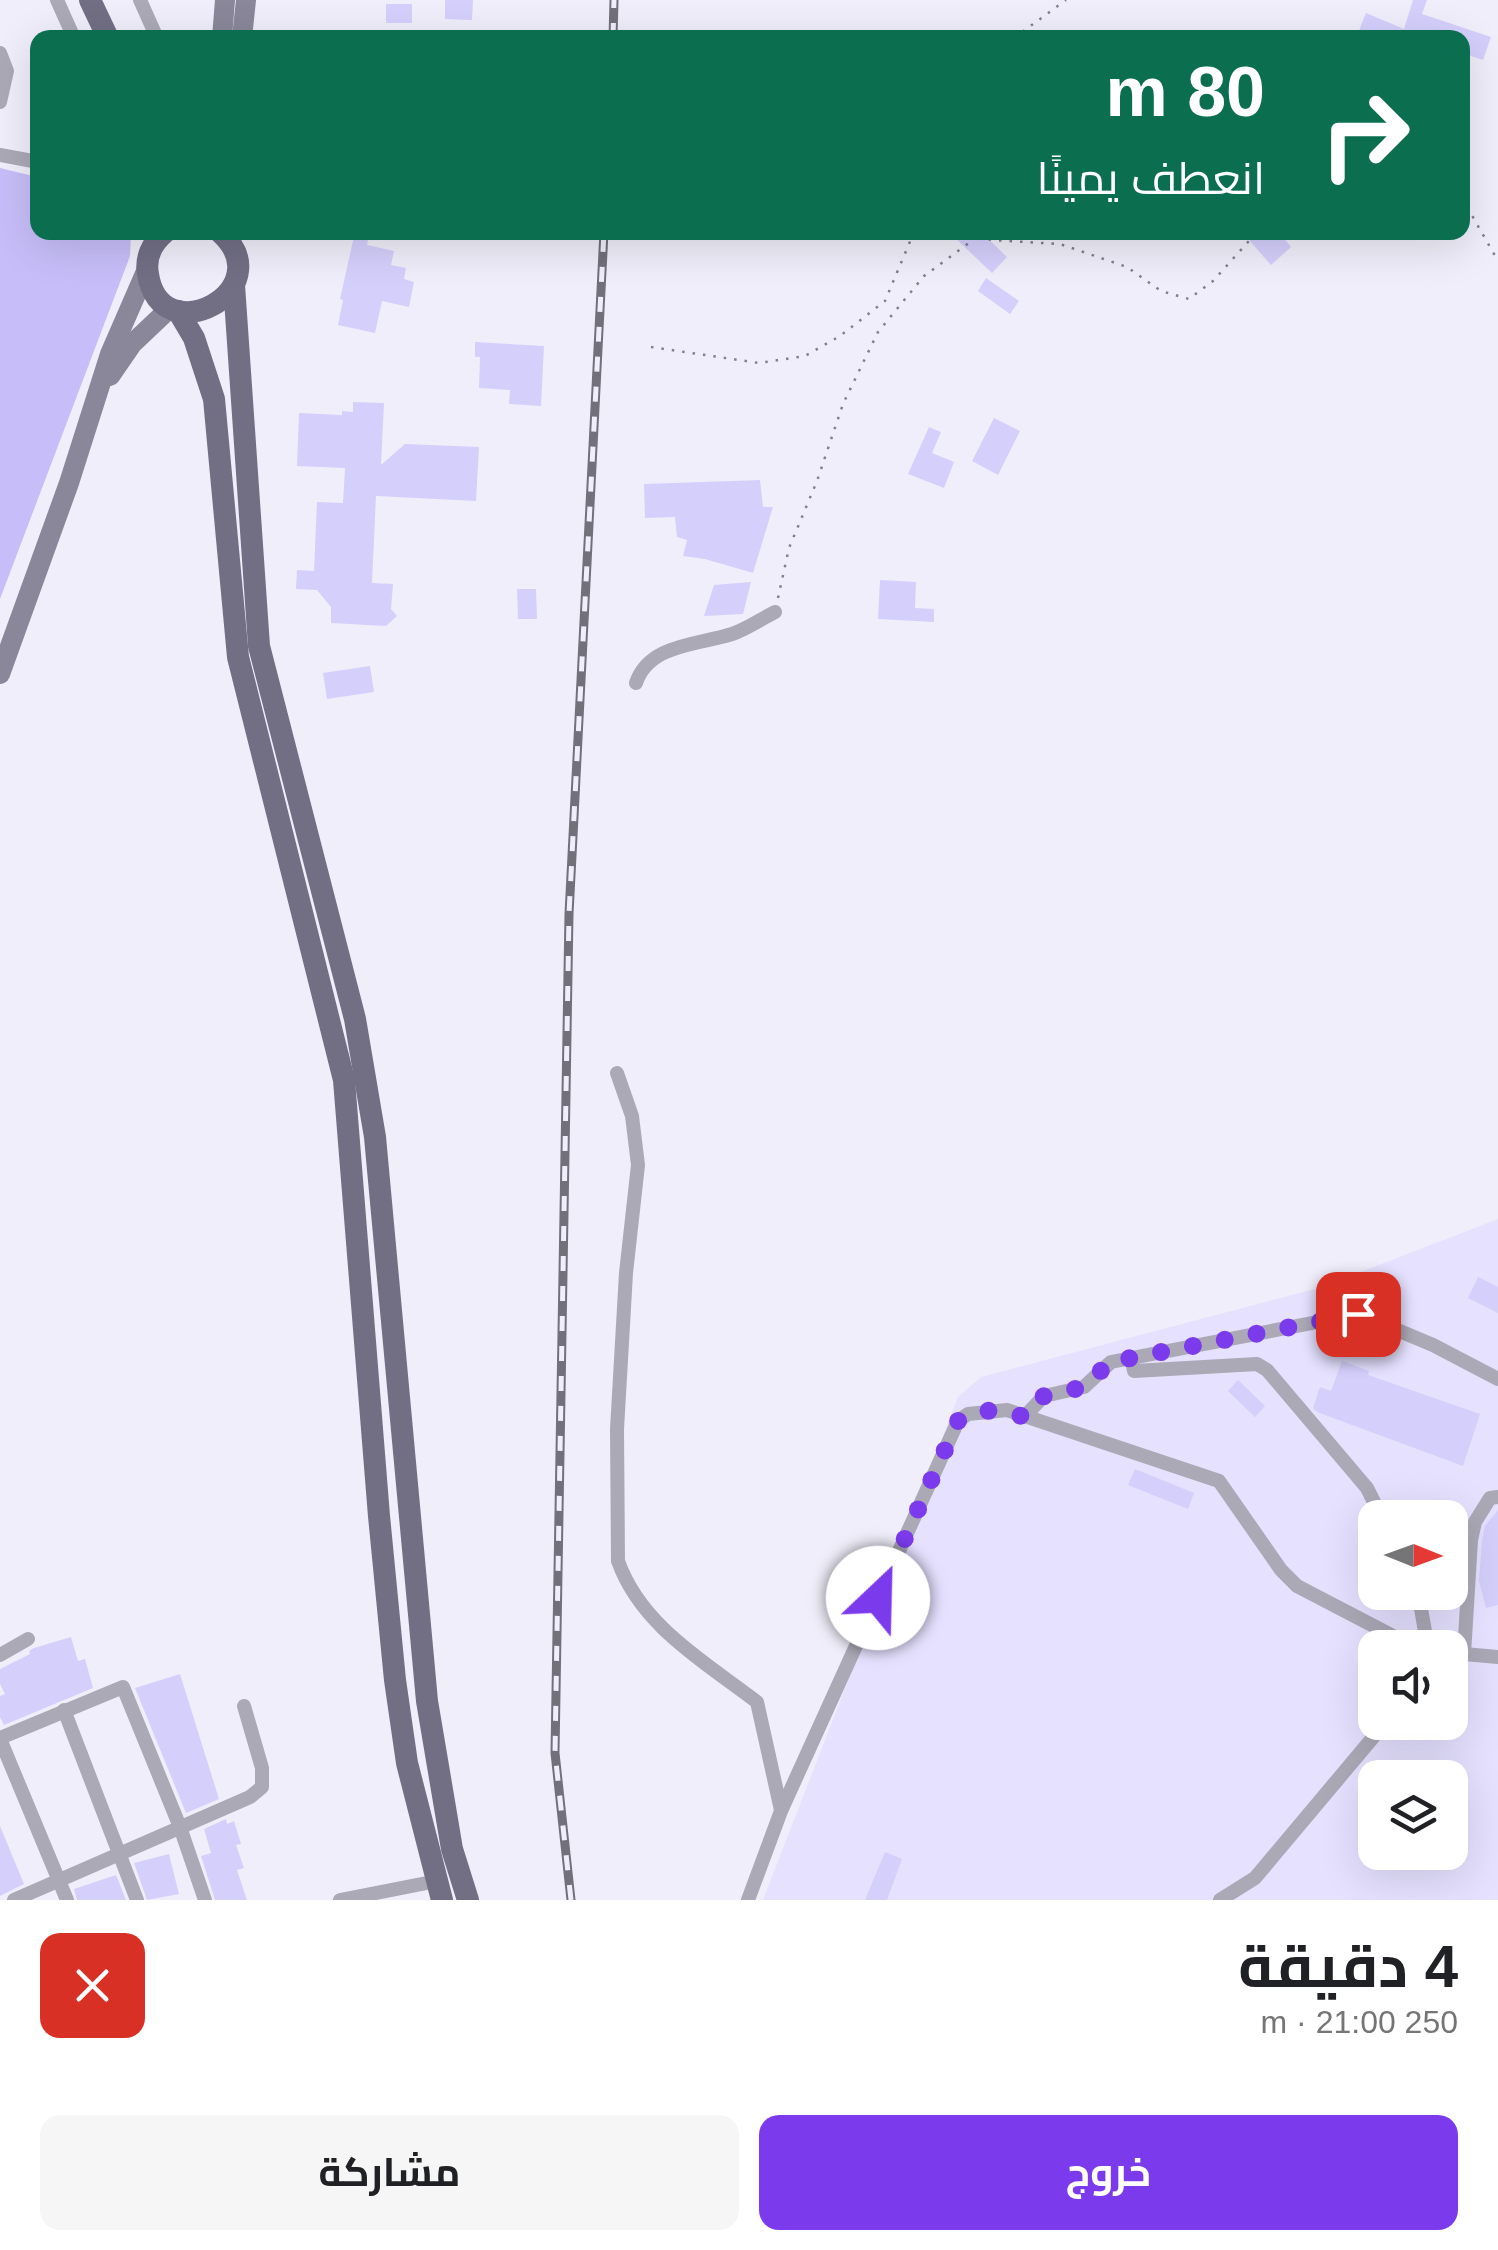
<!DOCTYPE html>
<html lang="ar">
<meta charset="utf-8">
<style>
body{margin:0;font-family:Arial,Cairo,sans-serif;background:#f6f6f6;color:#202124;direction:rtl;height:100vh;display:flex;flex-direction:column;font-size:38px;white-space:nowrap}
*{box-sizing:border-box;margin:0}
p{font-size:32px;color:#757577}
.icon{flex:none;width:55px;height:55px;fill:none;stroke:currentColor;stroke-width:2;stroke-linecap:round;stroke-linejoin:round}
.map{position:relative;height:1900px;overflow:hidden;direction:ltr}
.drawer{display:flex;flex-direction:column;background:#fff;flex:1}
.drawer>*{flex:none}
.hud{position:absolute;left:30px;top:30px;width:1440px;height:210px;border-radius:20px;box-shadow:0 10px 40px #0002;direction:rtl;background:#0b6e4f;color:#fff;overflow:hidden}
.needle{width:65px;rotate:91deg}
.buttons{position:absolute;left:1358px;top:1500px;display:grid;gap:20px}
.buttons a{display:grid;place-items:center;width:110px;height:110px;border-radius:20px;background:#fff;box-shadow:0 10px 40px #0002;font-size:50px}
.pin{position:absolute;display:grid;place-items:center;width:85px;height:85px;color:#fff;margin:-42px;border-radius:20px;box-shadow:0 5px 15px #0006}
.me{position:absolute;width:110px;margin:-55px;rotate:24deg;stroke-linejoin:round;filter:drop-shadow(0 0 8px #0008)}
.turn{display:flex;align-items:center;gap:35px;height:210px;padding:0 40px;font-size:45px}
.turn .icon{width:130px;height:130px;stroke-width:2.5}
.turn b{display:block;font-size:70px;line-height:85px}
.round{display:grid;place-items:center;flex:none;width:105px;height:105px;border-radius:20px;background:#f6f6f6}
.summary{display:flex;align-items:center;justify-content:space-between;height:170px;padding:0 40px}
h1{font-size:60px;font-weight:700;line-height:75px}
.cta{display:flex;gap:20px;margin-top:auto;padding:20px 40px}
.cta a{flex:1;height:115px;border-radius:20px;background:#7c3aed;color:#fff;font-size:40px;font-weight:700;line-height:115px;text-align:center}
.cta a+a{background:#f6f6f6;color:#202124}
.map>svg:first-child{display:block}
</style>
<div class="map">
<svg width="1498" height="1900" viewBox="0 0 1498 1900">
<rect width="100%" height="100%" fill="#f0eefa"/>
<!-- built -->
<path fill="#e5e1ff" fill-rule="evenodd" d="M1498,1219V1900H763L958,1397L981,1377L1322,1287ZM1375,1518H1450V1592H1375ZM1375,1648H1450V1722H1375ZM1375,1778H1450V1852H1375Z"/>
<!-- green -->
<path fill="#c7bef9" d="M0,168L37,177L38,232L131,233L130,256L0,599Z"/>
<!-- building -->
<g fill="#d5cffc">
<path d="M445,0H473L472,20L445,19Z"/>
<path d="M1413,0H1427L1422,14L1491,37L1483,60L1462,53V38H1356L1366,13L1404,29Z"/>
<rect x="386" y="4" width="26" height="19"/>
<path d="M355,232L369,235L367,245L394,251L391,265L406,268L404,279L414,282L409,307L382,301L375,333L338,325L343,300L340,299Z"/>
<path d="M949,232H981L1007,257L992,273Z"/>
<path d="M1242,232H1279L1291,247L1271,265Z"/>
<path d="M986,278L1019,301L1010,314L978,291Z"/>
<path d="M475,342L544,346L541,406L509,404L510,390L479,388L480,357H475Z"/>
<path d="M353,402L384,403L381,465L405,444L479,447L476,501L376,496L372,583L393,584L391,609L397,616L386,626L331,623V607L317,590L296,589L297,570L314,571L317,502L343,503L345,468L297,466L299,413L342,415V411L353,412Z"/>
<path d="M994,418L1020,431L998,475L972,461Z"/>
<path d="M929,427L941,432L932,453L954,462L944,488L908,474Z"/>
<path d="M760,480L763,507H773L753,573L705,559L683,556L687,540L677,537L675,517L645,518L644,484Z"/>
<path d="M880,580L916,582L915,608L934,609V622L878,619Z"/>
<path d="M751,582L743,614L704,616L714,585Z"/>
<path d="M517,589H536L537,619H518Z"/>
<path d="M370,666L374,692L327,699L323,673Z"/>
<path d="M1478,1277L1498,1287V1313L1468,1298Z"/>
<path d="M1342,1361L1369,1371L1368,1375L1480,1414L1463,1466L1317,1412L1313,1408L1320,1387L1331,1391Z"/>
<path d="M1238,1380L1265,1406L1255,1417L1228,1391Z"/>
<path d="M1135,1469L1194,1493L1188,1509L1128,1485Z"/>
<path d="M1498,1510V1605L1486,1608L1479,1581L1482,1541L1485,1526Z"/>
<path d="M71,1637L78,1661L85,1659L93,1688L4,1725L0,1717V1696L5,1694L0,1684V1669L30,1654L29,1651L34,1648Z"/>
<path d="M180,1674L219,1799L186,1813L135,1688Z"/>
<path d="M226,1819L227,1824L234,1821L241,1844L236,1845L244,1868L237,1870L247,1900H215L201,1856L211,1853L204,1829Z"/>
<path d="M0,1826L24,1884L0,1896Z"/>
<path d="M885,1852L902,1859L887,1900H865Z"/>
<path d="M169,1854L179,1894L147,1900L134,1863Z"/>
<path d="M116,1875L126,1900H77L74,1889Z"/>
</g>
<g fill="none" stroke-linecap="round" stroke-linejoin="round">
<!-- path -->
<g stroke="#81808b" stroke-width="2.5" stroke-dasharray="2.5 8" stroke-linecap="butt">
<path d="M1014,38L1066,0"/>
<path d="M1462,198L1498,261"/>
<path d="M958,232L992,240L1060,244L1127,267L1161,291L1189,299L1213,281L1257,232"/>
<path d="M651,347L759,363L805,356L840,336L885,301L914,232"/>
<path d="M778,598L789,548L817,481L843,404L878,332L924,276L977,237"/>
</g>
<!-- street -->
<g stroke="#aba9b6" stroke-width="14">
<path d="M57,0L74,38"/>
<path d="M140,0L157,38"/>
<path d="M0,53L7,71L0,102"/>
<path d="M0,155L38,162"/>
<path d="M636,683C649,644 698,645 732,634C747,629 761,619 775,612"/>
<path d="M617,1073L632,1116L638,1165L626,1273L617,1429L618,1561C641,1626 705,1662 757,1702L781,1810"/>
<path d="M1131,1358L1134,1371L1257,1364L1267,1370L1367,1488L1382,1518"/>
<path d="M1024,1417L1044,1396L1084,1387L1111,1362L1359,1314L1433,1345L1498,1379"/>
<path d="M1418,1592L1428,1648"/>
<path d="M1464,1654L1471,1540L1475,1522L1490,1498L1498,1497"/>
<path d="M0,1655L28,1639"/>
<path d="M1450,1660L1464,1654L1498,1657"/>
<path d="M64,1710L137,1900"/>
<path d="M0,1738L123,1687L180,1827L205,1900"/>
<path d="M0,1739L67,1900"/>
<path d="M14,1900L250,1797L262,1787V1768L244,1706"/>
<path d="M340,1900L437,1881"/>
<path d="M748,1900L781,1811L958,1421L968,1414L1007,1410L1219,1481L1281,1570L1297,1586L1416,1648"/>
<path d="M1220,1900L1255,1878L1386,1722"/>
</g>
<!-- secondary -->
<g stroke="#898799" stroke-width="20">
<path d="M222,38L225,0"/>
<path d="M242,38L246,0"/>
<path d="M110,376L132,344L170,308"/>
<path d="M0,674L69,483L110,354L147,269"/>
</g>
<!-- primary -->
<g stroke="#726f85" stroke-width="22">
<path d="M90,0L108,38"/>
<path d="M165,232C152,243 145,258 148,274C160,355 284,290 220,232"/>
<path d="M234,285L259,646L355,1019L375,1137L427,1701L452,1849L468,1900"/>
<path d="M178,311L194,338L214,399L238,657L344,1080L379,1516L395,1680L407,1763L442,1900"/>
</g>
<!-- rail casing -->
<g stroke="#71707b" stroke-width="9">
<g id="rail">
<path d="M613,38L614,0"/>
<path d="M571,1900L555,1753L569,914L604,232"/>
</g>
</g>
<!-- rail -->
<use href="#rail" stroke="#f0eefa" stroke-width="5" stroke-dasharray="15" stroke-linecap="butt"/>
</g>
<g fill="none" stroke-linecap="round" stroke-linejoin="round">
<!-- route -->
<path stroke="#7c3aed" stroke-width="18" stroke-dasharray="0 32.4" d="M878,1598L958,1421C977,1407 1004,1409 1024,1417L1044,1396L1084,1387L1110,1362L1358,1314"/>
</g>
</svg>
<div class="buttons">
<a><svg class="needle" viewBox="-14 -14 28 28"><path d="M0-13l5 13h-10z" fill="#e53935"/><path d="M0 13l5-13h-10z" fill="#757577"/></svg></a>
<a><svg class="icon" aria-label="sound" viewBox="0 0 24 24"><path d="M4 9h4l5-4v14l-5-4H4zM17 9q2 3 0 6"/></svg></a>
<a><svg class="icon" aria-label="layers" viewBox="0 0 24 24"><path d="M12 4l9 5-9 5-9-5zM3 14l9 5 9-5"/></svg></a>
</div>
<div class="pin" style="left:1358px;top:1314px;background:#d93025"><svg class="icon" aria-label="arrive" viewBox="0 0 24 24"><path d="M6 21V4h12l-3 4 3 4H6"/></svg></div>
<svg class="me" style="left:878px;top:1598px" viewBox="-20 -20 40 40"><circle r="19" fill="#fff"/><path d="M0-13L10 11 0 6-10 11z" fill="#7c3aed"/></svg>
<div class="hud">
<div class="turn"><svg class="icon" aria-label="right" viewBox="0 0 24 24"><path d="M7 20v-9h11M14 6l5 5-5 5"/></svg><div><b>80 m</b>انعطف يمينًا</div></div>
</div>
</div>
<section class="drawer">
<div class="summary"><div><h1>4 دقيقة</h1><p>250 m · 21:00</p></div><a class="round" style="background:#d93025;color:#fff"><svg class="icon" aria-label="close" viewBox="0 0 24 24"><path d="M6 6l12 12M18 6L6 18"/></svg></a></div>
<div class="cta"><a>خروج</a><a>مشاركة</a></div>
</section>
